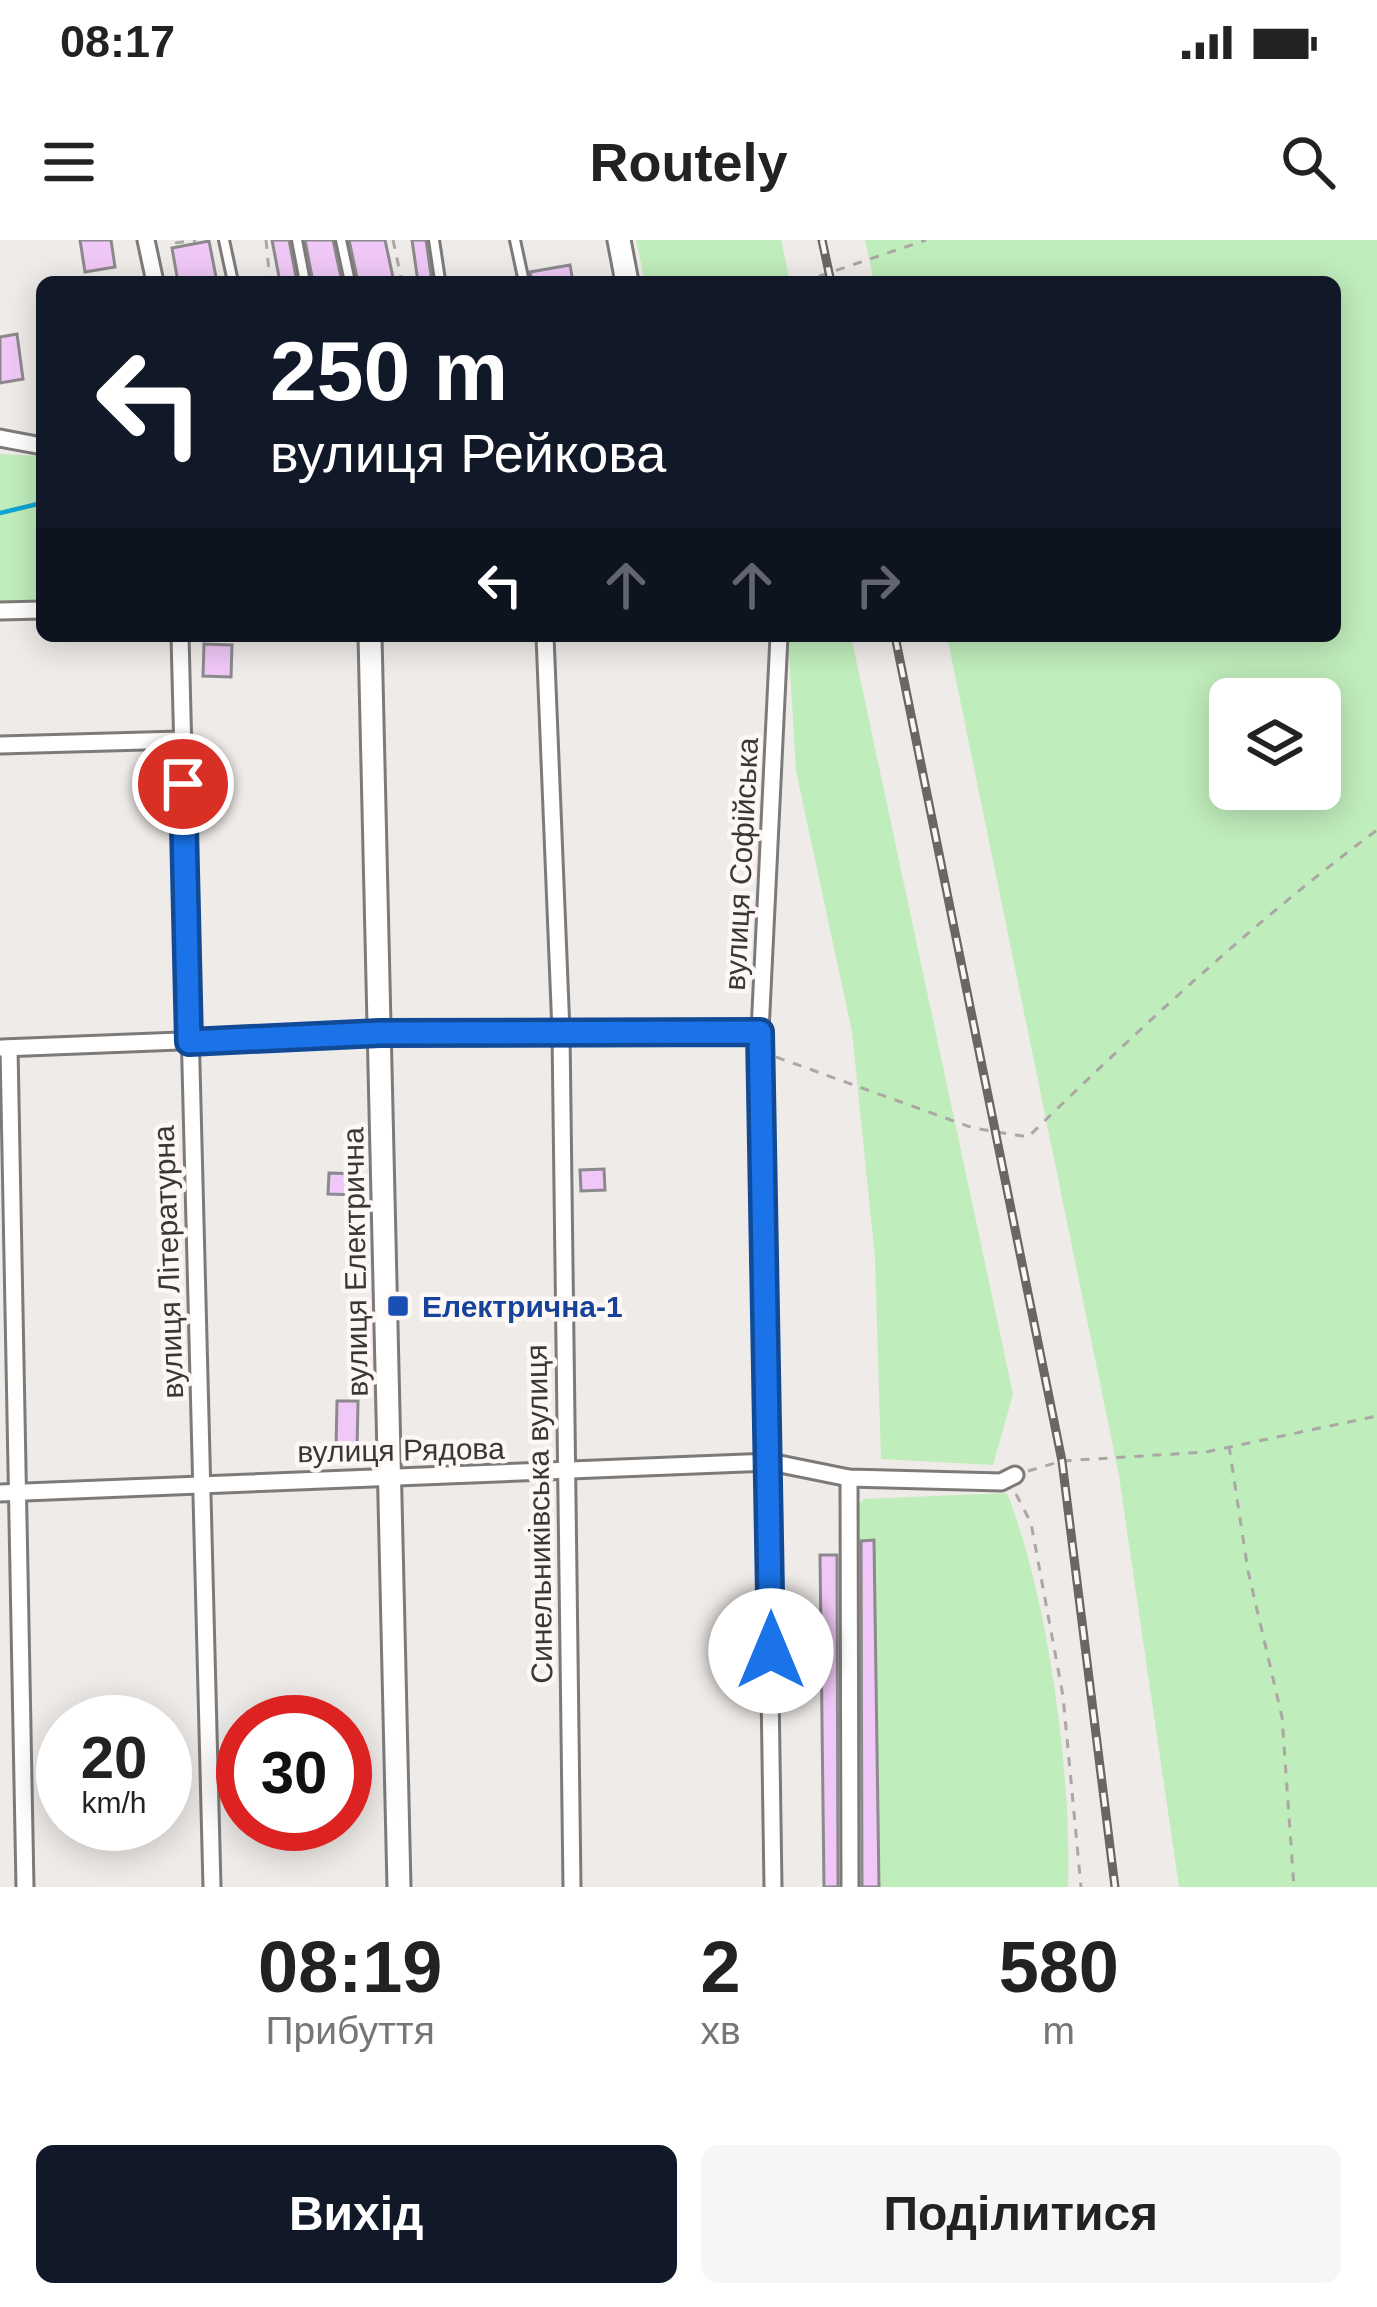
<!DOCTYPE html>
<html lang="uk">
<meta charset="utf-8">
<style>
body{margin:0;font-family:Arial,sans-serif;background:#f6f6f6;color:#222;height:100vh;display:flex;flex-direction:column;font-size:45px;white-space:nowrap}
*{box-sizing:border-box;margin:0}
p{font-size:39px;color:#767676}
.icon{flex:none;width:66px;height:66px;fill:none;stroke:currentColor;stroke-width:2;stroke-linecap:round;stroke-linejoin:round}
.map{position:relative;height:1647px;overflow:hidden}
.sheet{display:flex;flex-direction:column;background:#fff;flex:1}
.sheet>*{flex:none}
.top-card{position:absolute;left:36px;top:36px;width:1305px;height:366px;border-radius:18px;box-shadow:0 6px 30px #0003;background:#111827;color:#fff;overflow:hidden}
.buttons{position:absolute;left:1209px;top:438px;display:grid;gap:24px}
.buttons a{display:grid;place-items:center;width:132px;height:132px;border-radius:18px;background:#fff;box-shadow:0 6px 30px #0003;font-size:60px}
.speed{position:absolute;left:36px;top:1455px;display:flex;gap:24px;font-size:60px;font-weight:700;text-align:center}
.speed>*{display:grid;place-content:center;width:156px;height:156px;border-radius:50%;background:#fff;box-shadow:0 6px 30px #0003;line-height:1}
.speed small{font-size:30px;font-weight:400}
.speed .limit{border:18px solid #d22;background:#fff;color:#111}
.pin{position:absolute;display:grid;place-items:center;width:102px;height:102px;color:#fff;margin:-51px;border:6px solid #fff;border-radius:50%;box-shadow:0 3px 12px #0007}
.me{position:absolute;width:132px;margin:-66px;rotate:0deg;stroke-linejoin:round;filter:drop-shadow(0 0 9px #0008)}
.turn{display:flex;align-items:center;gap:42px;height:252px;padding:0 36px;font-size:54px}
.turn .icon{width:156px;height:156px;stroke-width:2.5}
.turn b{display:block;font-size:84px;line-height:102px}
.lanes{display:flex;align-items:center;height:114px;padding:0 36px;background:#0003;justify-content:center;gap:60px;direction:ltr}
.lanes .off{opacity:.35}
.eta{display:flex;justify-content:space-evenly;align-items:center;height:204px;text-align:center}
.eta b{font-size:72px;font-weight:700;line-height:84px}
.button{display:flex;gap:24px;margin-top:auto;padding:24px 36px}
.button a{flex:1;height:138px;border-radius:18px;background:#111827;color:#fff;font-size:48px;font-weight:700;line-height:138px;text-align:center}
.button a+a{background:#f6f6f6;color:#222}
.status{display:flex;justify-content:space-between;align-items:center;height:84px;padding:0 60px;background:#fff;direction:ltr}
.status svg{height:33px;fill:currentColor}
header{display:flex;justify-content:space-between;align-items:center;height:156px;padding:0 36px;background:#fff;font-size:54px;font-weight:700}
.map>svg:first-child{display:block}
</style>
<div class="status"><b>08:17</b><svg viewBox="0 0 49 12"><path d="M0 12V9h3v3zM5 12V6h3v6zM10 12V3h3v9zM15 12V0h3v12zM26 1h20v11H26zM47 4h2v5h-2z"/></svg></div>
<header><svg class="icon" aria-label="menu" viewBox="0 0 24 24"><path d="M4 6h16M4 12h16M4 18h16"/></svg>Routely<svg class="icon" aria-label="search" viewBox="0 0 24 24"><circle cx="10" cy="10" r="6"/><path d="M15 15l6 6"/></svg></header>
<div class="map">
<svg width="1377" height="1647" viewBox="0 0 1377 1647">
<rect width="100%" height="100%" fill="#efebe8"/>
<!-- green -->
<g fill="#c0edbc" fill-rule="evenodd">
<path d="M636,0H781L790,42H645Z"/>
<path d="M865,0H1377V1647H1179L1119,1236L947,396H1335V42H874ZM1230,459H1320V549H1230Z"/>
<path d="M0,214L42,216V363L0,364Z"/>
<path d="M788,396H851L1013,1154L993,1225L881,1219L875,1018L852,792L796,531Z"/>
<path d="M1007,1253C1048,1356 1072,1536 1068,1647H879L874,1301H854L853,1270L864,1259Z"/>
</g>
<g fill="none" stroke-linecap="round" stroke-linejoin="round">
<!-- stream -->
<path stroke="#0fa4d4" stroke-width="4.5" d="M0,273L42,263"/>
</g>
<!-- building -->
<g fill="#f0c8f7" stroke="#8c898c" stroke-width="3">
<path d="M80,0H111L115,27L85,32Z"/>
<path d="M272,0H289L297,42H280Z"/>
<path d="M305,0H333L342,42H313Z"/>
<path d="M349,0H385L394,42H358Z"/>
<path d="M412,0H426L432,42H418Z"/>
<path d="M209,1L217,42H178L172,8Z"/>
<path d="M570,25L573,42H532L530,32Z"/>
<path d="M17,94L23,139L0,143V97Z"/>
<path d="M204,404L232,405L231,437L203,436Z"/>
<path d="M604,929L605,950L581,951L580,930Z"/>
<path d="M329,933L361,934L360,955L328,954Z"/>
<path d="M337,1161H358L357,1210L336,1209Z"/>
<path d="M874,1300L879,1647H862L861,1301Z"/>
<path d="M820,1315H837L838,1647H824Z"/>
</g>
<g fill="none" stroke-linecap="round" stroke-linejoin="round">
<!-- lane casing -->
<g stroke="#7e7a77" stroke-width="14">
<g id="lane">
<path d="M224,0L233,42"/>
<path d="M297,0L305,42"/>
<path d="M341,0L350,42"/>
<path d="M434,0L440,40"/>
<path d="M515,0L524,42"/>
</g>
</g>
<!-- street casing -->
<g stroke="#7e7a77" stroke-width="21">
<g id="street">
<path d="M146,0L155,42"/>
<path d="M0,198L42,206"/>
<path d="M0,371L42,370"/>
<path d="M180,396L212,1647"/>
<path d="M545,396L561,792L572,1647"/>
<path d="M0,505L181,500"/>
<path d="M2,808L380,793L760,792"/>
<path d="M9,808L25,1647"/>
<path d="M849,1238L850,1647"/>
<path d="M0,1253L770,1222L849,1238L1001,1242L1015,1235"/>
<path d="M773,1647L760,792L779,396"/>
</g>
</g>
<!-- secondary casing -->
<g stroke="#7e7a77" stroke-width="27">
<g id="secondary">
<path d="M619,0L627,42"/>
<path d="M370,396L399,1647"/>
</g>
</g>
<!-- path -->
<g stroke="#aaa7a5" stroke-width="3" stroke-dasharray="9 9" stroke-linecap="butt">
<path d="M266,0L270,42"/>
<path d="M393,0L402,42"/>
<path d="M175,3L196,0"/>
<path d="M802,42L926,0"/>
<path d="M776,817L973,888L1028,897C1140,788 1252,683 1377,590"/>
<path d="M1229,1206L1248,1331L1282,1477L1294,1647"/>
<path d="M1028,1231L1062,1221L1206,1212L1377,1176"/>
<path d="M1016,1254L1031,1283L1063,1456L1081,1647"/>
</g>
<!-- lane -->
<use href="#lane" stroke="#fff" stroke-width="8"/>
<!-- street -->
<use href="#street" stroke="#fff" stroke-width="15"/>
<!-- secondary -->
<use href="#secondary" stroke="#fff" stroke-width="21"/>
<!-- rail casing -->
<g stroke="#696665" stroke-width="9">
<g id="rail">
<path d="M822,0L831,42"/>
<path d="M895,396L1062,1221L1115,1647"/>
</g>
</g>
<!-- rail -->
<use href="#rail" stroke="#fdf8f5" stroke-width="4.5" stroke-dasharray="14" stroke-linecap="butt"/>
</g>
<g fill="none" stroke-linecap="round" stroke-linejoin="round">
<!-- route casing -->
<g stroke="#114b97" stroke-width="30">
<path id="route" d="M183,544L189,802L380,793L760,792L771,1411"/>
</g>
<!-- route -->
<use href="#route" stroke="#1a73e8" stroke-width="21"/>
</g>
<!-- markers -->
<rect fill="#1a4fb4" stroke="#fdf8f5" stroke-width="4.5" x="386" y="1054" width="24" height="24" rx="6"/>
<g text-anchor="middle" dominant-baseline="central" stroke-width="9" stroke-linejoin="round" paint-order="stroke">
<!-- street labels -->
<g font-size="30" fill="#3a3837" stroke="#fdf8f5">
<text transform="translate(741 624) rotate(-87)">вулиця Софійська</text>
<text transform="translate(168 1022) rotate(-92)">вулиця Літературна</text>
<text transform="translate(355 1022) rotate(-91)">вулиця Електрична</text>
<text transform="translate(401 1210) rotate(-1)">вулиця Рядова</text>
<text transform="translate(539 1274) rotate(-91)">Синельниківська вулиця</text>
</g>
<!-- transit labels -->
<g font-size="30" font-weight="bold" fill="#164399" stroke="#fdf8f5" text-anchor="start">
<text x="422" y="1066">Електрична-1</text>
</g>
</g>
</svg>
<div class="buttons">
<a><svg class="icon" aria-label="layers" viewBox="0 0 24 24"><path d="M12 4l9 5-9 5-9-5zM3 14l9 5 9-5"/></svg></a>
</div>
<div class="speed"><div>20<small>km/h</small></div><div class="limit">30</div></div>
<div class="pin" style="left:183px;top:544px;background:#d93025"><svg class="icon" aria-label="arrive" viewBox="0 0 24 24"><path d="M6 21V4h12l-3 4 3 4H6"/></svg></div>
<svg class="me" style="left:771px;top:1411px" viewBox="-20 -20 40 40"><circle r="19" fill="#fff"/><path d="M0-13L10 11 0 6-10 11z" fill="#1a73e8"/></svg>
<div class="top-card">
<div class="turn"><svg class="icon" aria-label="left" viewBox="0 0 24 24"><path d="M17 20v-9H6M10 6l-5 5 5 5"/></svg><div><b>250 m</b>вулиця Рейкова</div></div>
<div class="lanes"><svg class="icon" aria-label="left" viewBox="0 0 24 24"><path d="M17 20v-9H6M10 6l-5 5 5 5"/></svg><svg class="icon off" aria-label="ahead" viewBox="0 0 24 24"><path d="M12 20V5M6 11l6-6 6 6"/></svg><svg class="icon off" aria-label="ahead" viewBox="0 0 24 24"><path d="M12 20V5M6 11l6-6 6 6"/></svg><svg class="icon off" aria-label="right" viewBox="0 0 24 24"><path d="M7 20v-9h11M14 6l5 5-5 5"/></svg></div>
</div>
</div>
<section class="sheet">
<div class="eta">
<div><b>08:19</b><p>Прибуття</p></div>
<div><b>2</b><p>хв</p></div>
<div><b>580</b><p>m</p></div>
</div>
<div class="button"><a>Вихід</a><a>Поділитися</a></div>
</section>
